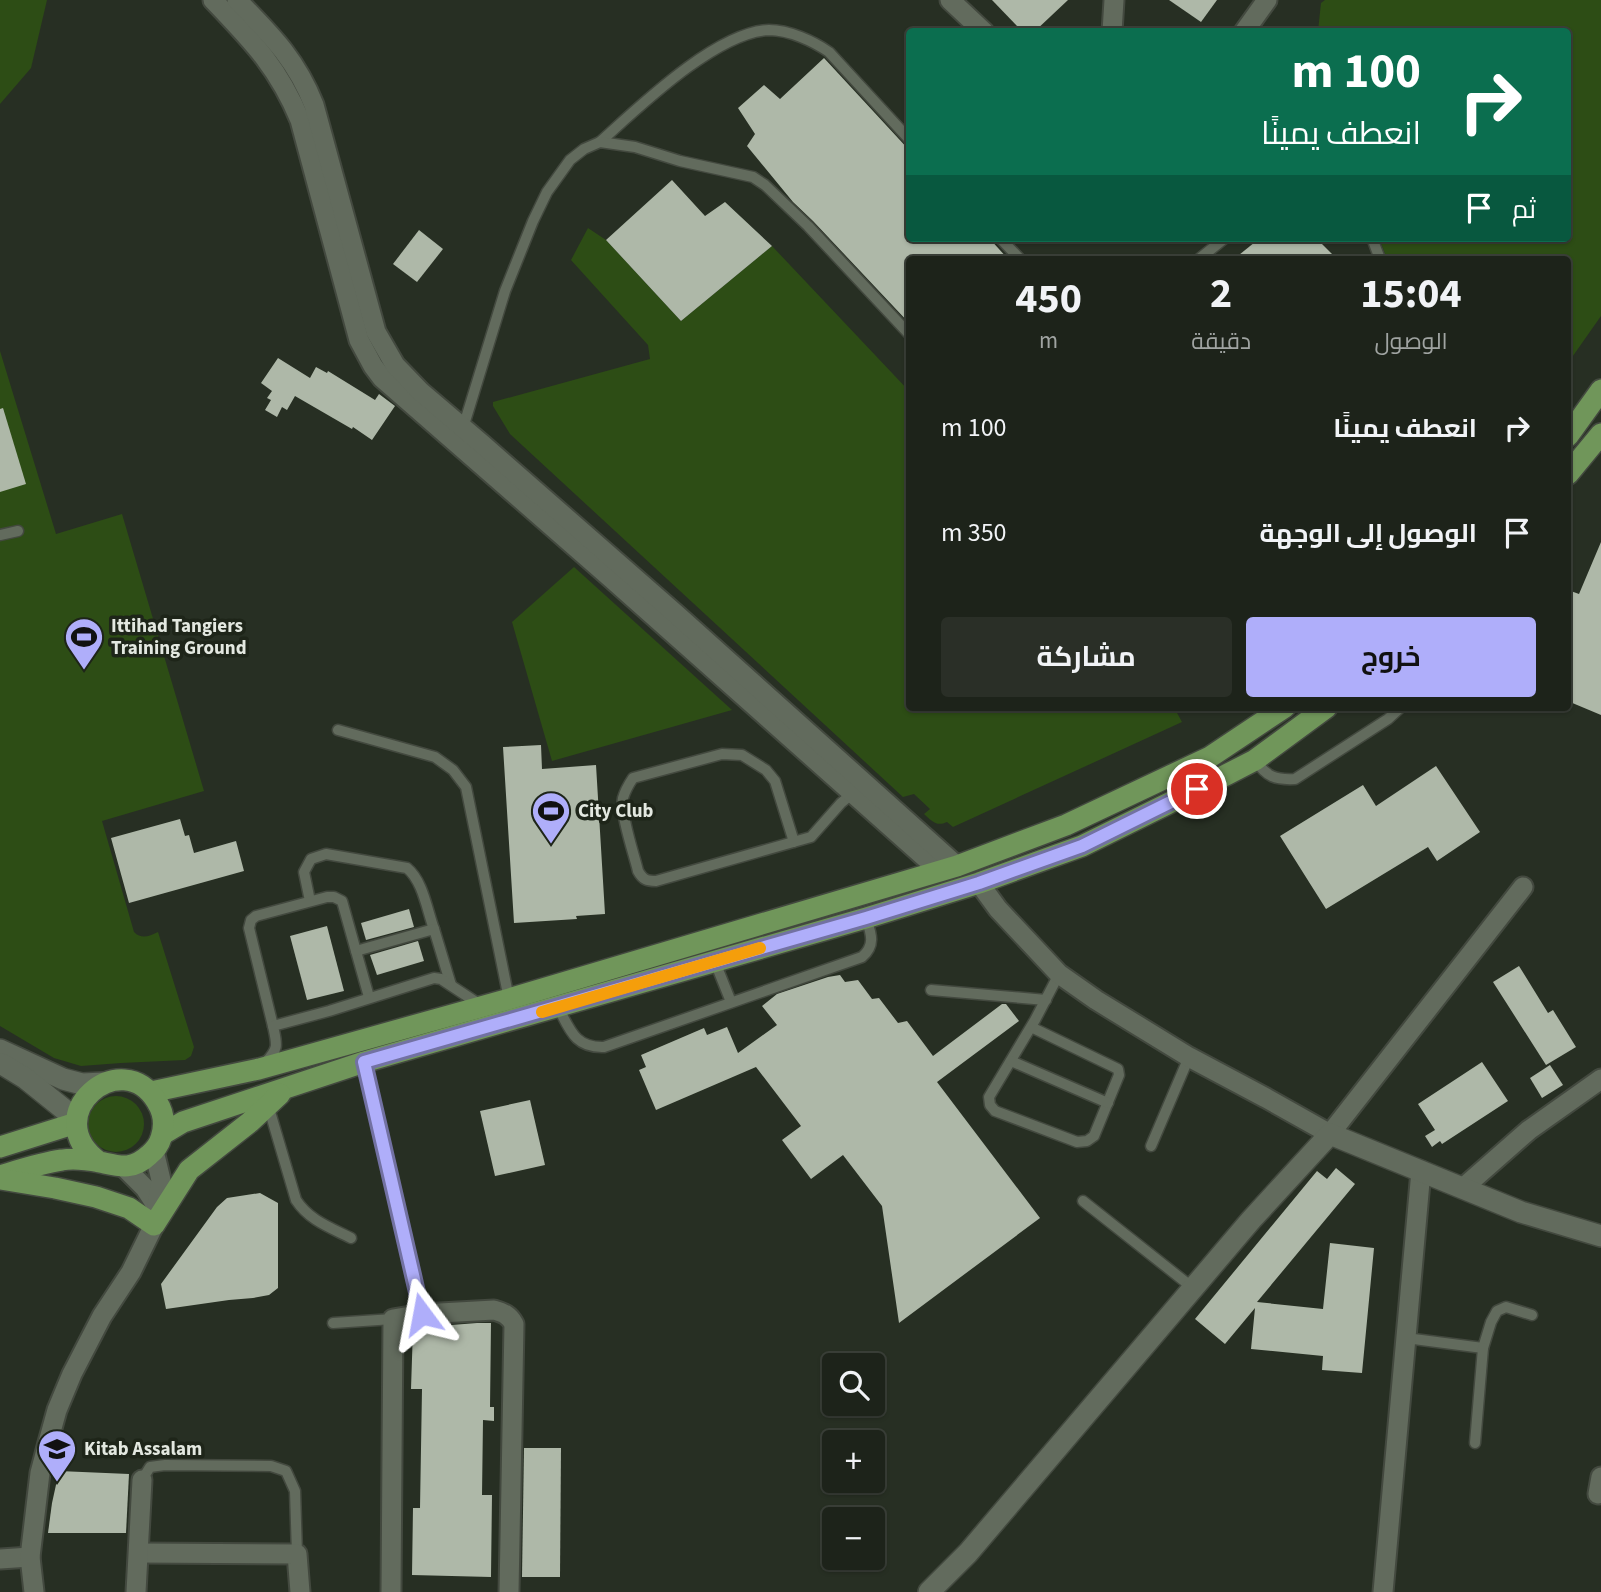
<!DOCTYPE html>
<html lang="ar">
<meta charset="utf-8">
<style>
body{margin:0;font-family:"Source Sans 3",Cairo,sans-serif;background:#2a2f27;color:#f1f3f6;direction:rtl;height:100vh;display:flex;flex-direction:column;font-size:26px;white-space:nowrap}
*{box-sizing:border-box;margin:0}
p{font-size:23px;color:#a0a4a2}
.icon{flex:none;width:38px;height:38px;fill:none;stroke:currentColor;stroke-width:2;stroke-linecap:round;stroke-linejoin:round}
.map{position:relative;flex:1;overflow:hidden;direction:ltr}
.side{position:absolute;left:906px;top:256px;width:665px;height:455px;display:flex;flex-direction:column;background:#1d231a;border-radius:7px;box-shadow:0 2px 5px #0004,0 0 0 2px #3b4039;direction:rtl}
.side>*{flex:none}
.top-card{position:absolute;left:906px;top:28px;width:665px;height:214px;border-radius:7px;box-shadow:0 2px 5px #0004,0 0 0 2px #3b4039;direction:rtl;background:#0b6e4f;color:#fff;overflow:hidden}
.fabs{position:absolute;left:822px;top:1353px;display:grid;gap:14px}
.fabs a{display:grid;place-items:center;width:63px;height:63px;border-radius:7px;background:#1d231a;box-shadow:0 2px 5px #0004,0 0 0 2px #3b4039;font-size:35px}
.pin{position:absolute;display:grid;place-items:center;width:60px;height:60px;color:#fff;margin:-30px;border:4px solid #fff;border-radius:50%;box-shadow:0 2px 7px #0007}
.me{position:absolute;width:77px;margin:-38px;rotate:347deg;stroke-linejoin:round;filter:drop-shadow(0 0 5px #0008)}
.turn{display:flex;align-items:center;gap:24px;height:147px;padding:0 35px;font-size:32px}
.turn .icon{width:91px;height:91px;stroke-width:2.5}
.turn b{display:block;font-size:49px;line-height:60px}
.then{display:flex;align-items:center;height:66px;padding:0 35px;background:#0003;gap:14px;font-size:26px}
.eta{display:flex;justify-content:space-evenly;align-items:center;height:119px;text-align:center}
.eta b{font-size:42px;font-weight:700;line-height:49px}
.primary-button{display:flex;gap:14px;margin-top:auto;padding:14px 35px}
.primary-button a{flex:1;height:80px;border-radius:7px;background:#afaefa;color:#111;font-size:28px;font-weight:700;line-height:80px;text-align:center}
.primary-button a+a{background:#2a2f27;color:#f1f3f6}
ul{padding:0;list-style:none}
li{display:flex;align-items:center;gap:21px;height:105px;padding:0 35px}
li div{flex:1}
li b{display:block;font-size:26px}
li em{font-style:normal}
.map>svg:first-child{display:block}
</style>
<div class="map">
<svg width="1601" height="1592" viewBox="0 0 1601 1592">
<rect width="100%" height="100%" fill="#272f23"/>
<!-- green -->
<g fill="#2d4d15">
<path d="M0,0H47L31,68L0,104Z"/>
<path d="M1325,0H1601V316L1568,363V259H1387L1379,238H1568V32L1318,31L1321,3Z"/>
<path d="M588,228L606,240L681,321L772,246L910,392V707H1183L1176,711L1182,722L953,827L947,822C936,827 932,821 924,814L930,809L914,794L903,797L510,434L493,406V402L650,359L648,345L571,260Z"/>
<path d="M0,351L56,534L122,514L204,791L102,821L134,932C142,940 149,936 158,932L194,1047L191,1056L185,1060L121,1063L81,1066L54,1058L0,1026Z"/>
<path d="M574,567L732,710L552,761L512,622Z"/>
<circle cx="116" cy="1124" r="28"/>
</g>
<!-- building -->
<g fill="#aeb8a8">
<path d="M992,0H1068L1034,32H1025L1020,29Z"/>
<path d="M1169,0H1217L1201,22Z"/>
<path d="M824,58L910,151V238H989L1008,259H910V324L813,221L793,202L747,146L755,134L738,108L764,85L780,99Z"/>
<path d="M672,180L705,216L725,202L772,246L681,321L606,240Z"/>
<path d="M419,230L443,249L417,282L393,264Z"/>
<path d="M1260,238H1316L1337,259H1234Z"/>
<path d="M278,358L310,378L316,367L327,373L328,371L375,400L379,394L395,406L372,440L353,427L352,429L295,396L287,410L282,407L277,417L265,410L271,400L267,398L272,391L261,383Z"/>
<path d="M3,408L26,484L0,492V409Z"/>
<path d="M1601,542V715L1570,702L1573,693L1568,691V590L1579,594Z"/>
<path d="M541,745L542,769L596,765L605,914L576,916L577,919L514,923L503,747Z"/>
<path d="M1436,766L1480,832L1437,861L1428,847L1326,909L1280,836L1363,785L1376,806Z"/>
<path d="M180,819L185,836L189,835L194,853L236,841L244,871L129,903L111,838Z"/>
<path d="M409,909L414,927L366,940L361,923Z"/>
<path d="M327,926L344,991L307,1000L290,936Z"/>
<path d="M418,941L424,961L377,975L370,955Z"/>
<path d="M1519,966L1548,1013L1553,1010L1576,1047L1546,1065L1493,982Z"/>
<path d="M840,975L845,982L858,980L872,999L879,998L898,1023L907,1021L933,1056L1002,1004H1006L1019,1021L937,1082L1040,1218L899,1323L882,1206L843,1155L811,1179L782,1140L801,1126L756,1067L656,1110L639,1070L646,1067L641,1055L704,1028L707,1035L727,1027L738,1053L777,1025L762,1006L777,994L828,977Z"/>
<path d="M1482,1062L1508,1101L1442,1144L1440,1141L1432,1147L1425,1136L1435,1130L1418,1104Z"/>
<path d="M1550,1065L1563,1085L1542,1098L1530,1078Z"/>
<path d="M530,1100L545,1165L495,1176L480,1111Z"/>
<path d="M1336,1168L1355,1184L1257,1302L1323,1309L1330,1243L1374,1248L1362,1373L1322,1370L1323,1356L1251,1349L1255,1308L1225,1344L1195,1319L1317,1171L1327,1179Z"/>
<path d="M260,1193L278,1203V1288L269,1295L253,1298L229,1300L166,1309L161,1284L217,1207L227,1198Z"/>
<path d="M477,1323H491L490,1407H494V1421L483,1420L482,1495H492L491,1577L412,1575L413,1508H420L422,1389H411L413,1328Z"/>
<path d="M524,1448H561L560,1577H522Z"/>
<path d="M59,1471L129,1474L126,1533H48L52,1503Z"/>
</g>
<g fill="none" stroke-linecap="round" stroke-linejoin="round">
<!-- service casing -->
<g stroke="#43493f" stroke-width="13">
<g id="service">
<path d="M600,142C639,107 716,32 769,30C789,30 813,41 829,52L910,140"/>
<path d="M1000,238L1020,259"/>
<path d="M1372,238L1380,259"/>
<path d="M1199,259L1225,238"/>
<path d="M463,428L505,291L533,221L547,192L570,160L584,149L600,142L635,147L680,161L753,177L765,185L808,226L910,335"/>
<path d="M0,535L18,531"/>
<path d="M338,730L435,757L453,770L466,787L509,999"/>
<path d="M1255,760C1267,777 1275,780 1295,779L1388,719L1401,707"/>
<path d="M794,842L775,781L766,770L742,755L722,754L633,778C629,784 625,791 623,798C620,814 634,854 638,871C643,880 647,881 656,881L811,837L841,803L853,793"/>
<path d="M310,901L304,872L311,859L326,854L407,868C423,881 427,910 434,929"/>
<path d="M715,962L731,1002"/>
<path d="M931,990L1046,1000"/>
<path d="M369,997L356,951L434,929L451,985"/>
<path d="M558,1007C570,1030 575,1048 604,1047L862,957C876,945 871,933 866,918"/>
<path d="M273,1026L249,928L251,920L256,916L327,897H334L342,901L356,951"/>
<path d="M1031,1027L1118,1069L1119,1075L1094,1136L1087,1141L1077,1142L995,1111L990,1105L989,1097L1035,1020L1059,974"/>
<path d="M1011,1061L1108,1103"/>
<path d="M266,1062C279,1048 277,1045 273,1026L329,1011L434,978L441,979L482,1006"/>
<path d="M364,1062L422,1314"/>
<path d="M268,1105L296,1200C309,1220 329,1227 351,1238"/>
<path d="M1151,1146L1189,1057"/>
<path d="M1083,1201L1193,1288"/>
<path d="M333,1323L393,1319"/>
<path d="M1406,1338L1483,1348L1491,1322L1497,1311L1506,1307L1532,1315"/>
<path d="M1475,1443L1483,1348"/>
<path d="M142,1480L150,1467L165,1465L271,1466L286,1471L295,1491L297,1554"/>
</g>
</g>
<!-- minor casing -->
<g stroke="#43493f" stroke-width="23">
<g id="minor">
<path d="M213,0C252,41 278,67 300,120L359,340L373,366L382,378L612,579L940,871"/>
<path d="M237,0C271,35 296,59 314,105L376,332L395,365L421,392L482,444L677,615L957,866"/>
<path d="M950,0L984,32"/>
<path d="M1112,32L1114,0"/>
<path d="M1244,32L1267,0"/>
<path d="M979,883L998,909L1059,974L1096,1000L1189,1057L1266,1098L1330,1134L1523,887"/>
<path d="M124,1167L145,1188L156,1205"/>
<path d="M1463,1188L1529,1130L1601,1079"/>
<path d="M1598,1494L1601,1477"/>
<path d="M139,1553L297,1554L300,1592"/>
<path d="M0,1559L30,1557"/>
<path d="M34,1592L30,1557L40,1473L49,1439L57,1410L72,1374L102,1316L131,1272L154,1225L161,1180L154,1151"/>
<path d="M136,1592L142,1480"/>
<path d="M391,1592L393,1319L422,1314L494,1310C504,1313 509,1315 514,1324L509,1592"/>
<path d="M1383,1592L1421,1171"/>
</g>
</g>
<!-- tertiary casing -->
<g stroke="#43493f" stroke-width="24">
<g id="tertiary">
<path d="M0,1050L63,1079L82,1084L104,1083"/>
<path d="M2,1064L25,1078L76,1119"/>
<path d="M929,1592L968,1553L1251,1220L1330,1134L1521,1212L1601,1236"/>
</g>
</g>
<!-- trunk casing -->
<g stroke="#43493f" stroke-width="24">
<g id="trunk">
<path d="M1568,436L1601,390"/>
<path d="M1568,474L1601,434"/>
<path d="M151,1092L259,1069L509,999L957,866L1066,825L1210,757L1285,707"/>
<path d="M163,1134L183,1122L364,1062L866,918L979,883L1082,846L1220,778L1255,760L1327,707"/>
<path d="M0,1147L76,1123"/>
<path d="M0,1176C20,1170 41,1163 62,1160C73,1158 89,1160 100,1162C119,1166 132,1171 149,1155C155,1150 159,1145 161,1138C165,1126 164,1113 157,1102C122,1043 36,1115 99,1162"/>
<path d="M1,1179L55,1188L96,1197L129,1208L154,1225L189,1170L250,1122L280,1094"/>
</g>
</g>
<!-- service -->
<use href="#service" stroke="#626b5d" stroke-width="10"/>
<!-- minor -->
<use href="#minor" stroke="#626b5d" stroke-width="19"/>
<!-- tertiary -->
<use href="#tertiary" stroke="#626b5d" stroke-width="21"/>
<!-- trunk -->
<use href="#trunk" stroke="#70965a" stroke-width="21"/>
</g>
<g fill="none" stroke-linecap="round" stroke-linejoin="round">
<!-- route casing -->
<g stroke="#7271a2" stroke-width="18">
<path id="route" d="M422,1314L364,1062L866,918L979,883L1082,846L1197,789"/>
</g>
<!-- route -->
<use href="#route" stroke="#afaefa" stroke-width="12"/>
<!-- slow -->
<path stroke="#f59e0b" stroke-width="12" d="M542,1012L760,948"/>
</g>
<!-- icons -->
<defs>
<g id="stadium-pin" transform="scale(2.0125)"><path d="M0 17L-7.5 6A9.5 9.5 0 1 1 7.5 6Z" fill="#afaefa" stroke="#1e2519"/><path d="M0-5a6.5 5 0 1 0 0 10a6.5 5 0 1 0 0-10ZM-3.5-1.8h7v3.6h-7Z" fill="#111"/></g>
<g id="school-pin" transform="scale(2.0125)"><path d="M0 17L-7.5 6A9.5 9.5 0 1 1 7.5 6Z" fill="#afaefa" stroke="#1e2519"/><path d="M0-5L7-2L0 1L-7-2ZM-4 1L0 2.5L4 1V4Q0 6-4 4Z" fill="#111"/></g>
</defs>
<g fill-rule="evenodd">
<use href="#stadium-pin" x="84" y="637"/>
<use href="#stadium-pin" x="551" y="811"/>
<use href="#school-pin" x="57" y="1449"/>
</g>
<g text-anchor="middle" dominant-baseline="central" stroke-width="7" stroke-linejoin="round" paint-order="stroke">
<!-- poi labels -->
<g font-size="19" font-weight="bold" fill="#e3e8e0" stroke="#1e2519" text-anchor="start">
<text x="111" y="626">Ittihad Tangiers<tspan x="111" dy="22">Training Ground</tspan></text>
<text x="578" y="811">City Club</text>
<text x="84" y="1449">Kitab Assalam</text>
</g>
</g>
</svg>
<div class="fabs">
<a><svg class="icon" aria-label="search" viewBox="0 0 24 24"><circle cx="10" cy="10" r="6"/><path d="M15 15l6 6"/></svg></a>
<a>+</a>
<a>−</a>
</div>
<div class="pin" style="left:1197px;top:789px;background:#d93025"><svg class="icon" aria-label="arrive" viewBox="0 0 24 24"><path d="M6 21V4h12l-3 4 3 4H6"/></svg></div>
<svg class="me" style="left:422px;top:1314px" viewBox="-20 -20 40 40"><path d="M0-17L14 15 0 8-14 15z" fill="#afaefa" stroke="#fff" stroke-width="4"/></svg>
<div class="top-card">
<div class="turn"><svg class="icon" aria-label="right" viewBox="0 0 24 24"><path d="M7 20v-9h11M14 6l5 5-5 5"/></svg><div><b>100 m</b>انعطف يمينًا</div></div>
<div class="then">ثم<svg class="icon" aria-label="arrive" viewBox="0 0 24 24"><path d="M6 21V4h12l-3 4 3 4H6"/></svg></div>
</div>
<section class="side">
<div class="eta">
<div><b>15:04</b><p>الوصول</p></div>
<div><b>2</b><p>دقيقة</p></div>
<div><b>450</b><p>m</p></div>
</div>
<ul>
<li><svg class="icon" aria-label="right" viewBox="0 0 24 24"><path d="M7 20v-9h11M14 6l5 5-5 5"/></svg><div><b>انعطف يمينًا</b></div><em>100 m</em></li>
<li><svg class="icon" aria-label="arrive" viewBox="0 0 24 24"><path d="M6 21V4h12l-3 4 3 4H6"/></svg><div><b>الوصول إلى الوجهة</b></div><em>350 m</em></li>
</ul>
<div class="primary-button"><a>خروج</a><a>مشاركة</a></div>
</section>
</div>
